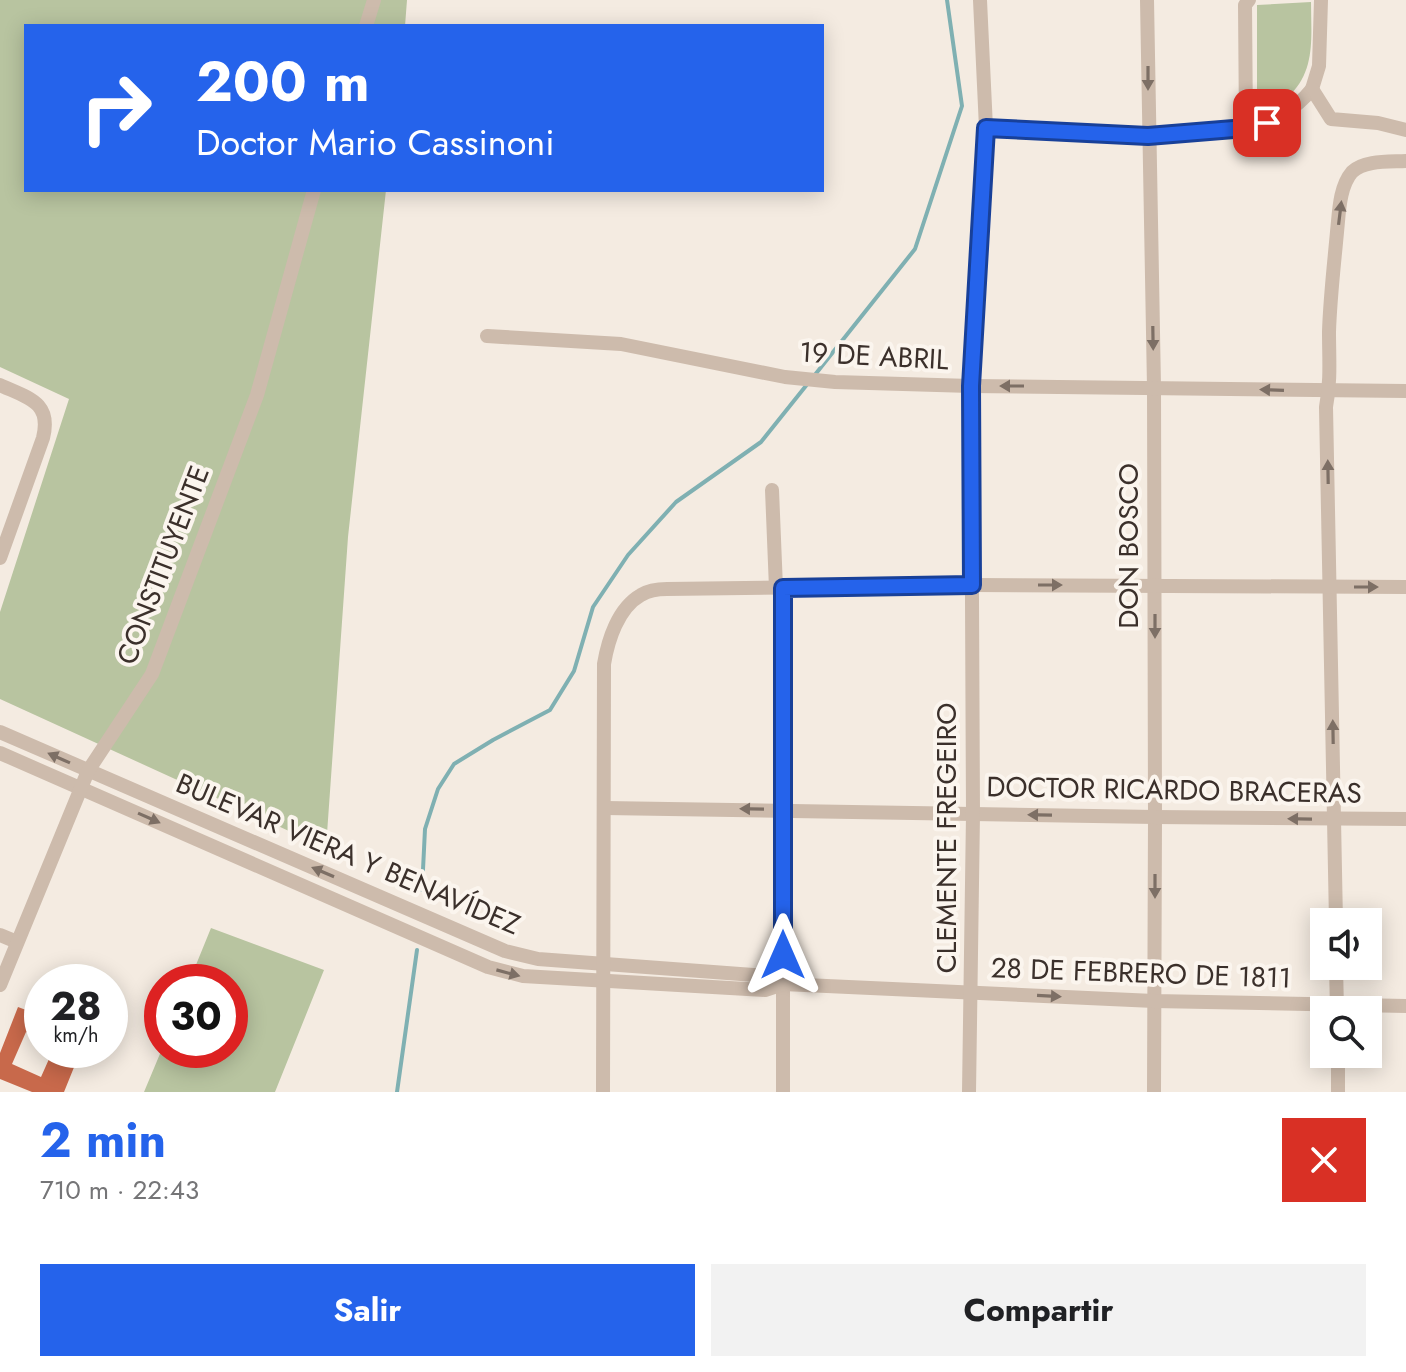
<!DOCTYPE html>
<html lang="es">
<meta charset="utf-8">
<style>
body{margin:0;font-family:Jost,sans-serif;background:#f2f2f2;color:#202124;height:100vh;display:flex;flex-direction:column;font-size:30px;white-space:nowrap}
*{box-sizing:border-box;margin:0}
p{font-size:26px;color:#757577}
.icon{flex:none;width:44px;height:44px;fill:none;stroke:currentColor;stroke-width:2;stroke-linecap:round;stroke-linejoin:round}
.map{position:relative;height:1092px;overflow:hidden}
.drawer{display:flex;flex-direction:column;background:#fff;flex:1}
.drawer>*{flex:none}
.hud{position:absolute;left:24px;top:24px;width:800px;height:168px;border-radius:0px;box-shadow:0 4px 20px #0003;background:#2563eb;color:#fff;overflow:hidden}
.controls{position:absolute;left:1310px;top:908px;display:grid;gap:16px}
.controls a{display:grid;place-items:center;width:72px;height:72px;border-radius:0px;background:#fff;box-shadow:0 4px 20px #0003;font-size:40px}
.speed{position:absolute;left:24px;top:964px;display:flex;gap:16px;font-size:40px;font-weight:700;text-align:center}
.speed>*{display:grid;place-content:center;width:104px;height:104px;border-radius:50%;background:#fff;box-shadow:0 4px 20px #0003;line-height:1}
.speed small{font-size:20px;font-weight:400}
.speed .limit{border:12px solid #d22;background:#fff;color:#111}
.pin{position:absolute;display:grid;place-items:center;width:68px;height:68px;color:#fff;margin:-34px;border-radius:16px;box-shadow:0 4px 12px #0006}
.me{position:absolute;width:88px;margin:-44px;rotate:0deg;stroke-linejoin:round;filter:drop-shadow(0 0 6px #0008)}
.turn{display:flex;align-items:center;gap:28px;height:168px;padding:0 40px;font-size:36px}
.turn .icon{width:104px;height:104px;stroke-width:2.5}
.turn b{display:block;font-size:56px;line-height:68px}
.round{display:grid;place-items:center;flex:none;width:84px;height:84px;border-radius:0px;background:#f2f2f2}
.overview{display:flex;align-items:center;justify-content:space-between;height:136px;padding:0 40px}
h1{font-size:48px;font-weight:700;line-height:60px;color:#2563eb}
.button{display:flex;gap:16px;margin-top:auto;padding:16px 40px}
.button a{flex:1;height:92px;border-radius:0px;background:#2563eb;color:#fff;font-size:32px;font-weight:700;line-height:92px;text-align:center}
.button a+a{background:#f2f2f2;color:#202124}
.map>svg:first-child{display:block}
</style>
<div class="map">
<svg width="1406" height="1092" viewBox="0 0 1406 1092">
<rect width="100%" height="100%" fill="#f4ebe1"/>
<!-- green -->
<g fill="#b8c4a0">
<path d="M0,0H407L405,26H26V190H386L348,537L326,848L0,699V612L69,399L0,367Z"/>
<path d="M1311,2C1311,35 1316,69 1291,94C1281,104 1272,109 1257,110V5Z"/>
<path d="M211,928L324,970L275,1092H144L162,1049L230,1050V982H189Z"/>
</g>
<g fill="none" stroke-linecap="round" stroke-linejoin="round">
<!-- stream -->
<g stroke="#7fb0b2" stroke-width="4">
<path d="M814,376L915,249L962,106L947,0"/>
<path d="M422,890L425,829L438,789L454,764L493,740L550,710L574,671L593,607L628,555L676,502L761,442L809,382"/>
<path d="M397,1092L417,950"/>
</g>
</g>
<!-- building -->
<path fill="#c8694b" d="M18,1007L42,1016V1039L26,1032L12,1064L41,1077L53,1050H81L64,1092H32L0,1079V1053Z"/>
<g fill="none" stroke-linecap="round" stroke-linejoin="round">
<!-- minor -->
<g stroke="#cdbbac" stroke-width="14">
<path d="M1147,0L1154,387L1155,817L1154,1092"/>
<path d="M366,26L374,0"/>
<path d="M1312,89L1319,66L1321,0"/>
<path d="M986,128L1148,136L1246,128C1272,124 1296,109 1312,89L1331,119L1378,123L1406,130"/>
<path d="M1246,128L1245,5L1249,0"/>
<path d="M487,336L621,344L785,377L835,382L971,386L1406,391"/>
<path d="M0,385C28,398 52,402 43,438L0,558"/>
<path d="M772,490L776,588"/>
<path d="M783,588V1092"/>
<path d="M0,732L505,951L538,959L766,976L783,984"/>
<path d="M0,753L488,967L523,976L765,990L783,984L1154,1001L1406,1006"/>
<path d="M605,808L1155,817L1406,819"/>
<path d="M1336,922L1326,407C1331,381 1329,358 1329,332C1330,299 1334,265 1337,232C1339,214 1339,187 1352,172C1364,160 1390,162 1406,161"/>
<path d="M0,935L17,942"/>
<path d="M1336,966L1337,1010"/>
<path d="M0,985L88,771L152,674L257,395L314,190"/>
<path d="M1338,1054V1092"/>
<path d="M603,1092L604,664C608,640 618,608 641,595C649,590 658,589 667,589L972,585L1406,587"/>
<path d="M969,1092L973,814L971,386L986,128L980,0"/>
</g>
</g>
<!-- one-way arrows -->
<defs><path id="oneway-solid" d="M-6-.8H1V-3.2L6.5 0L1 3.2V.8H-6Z" transform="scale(2)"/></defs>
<g fill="#7d6f65">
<use href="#oneway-solid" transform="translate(1148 78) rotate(90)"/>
<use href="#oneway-solid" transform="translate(1340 213) rotate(-83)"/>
<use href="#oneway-solid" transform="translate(1153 338) rotate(89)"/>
<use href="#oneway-solid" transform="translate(1012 386) rotate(-180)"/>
<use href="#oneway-solid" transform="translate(1272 390) rotate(-178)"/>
<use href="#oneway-solid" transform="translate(1328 472) rotate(-91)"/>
<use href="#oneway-solid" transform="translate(1050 585)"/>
<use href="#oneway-solid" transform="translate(1366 587)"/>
<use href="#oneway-solid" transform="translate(1155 626) rotate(90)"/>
<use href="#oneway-solid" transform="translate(1333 732) rotate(-91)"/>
<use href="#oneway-solid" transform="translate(59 758) rotate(-156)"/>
<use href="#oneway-solid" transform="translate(752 809) rotate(-179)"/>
<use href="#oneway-solid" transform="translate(1040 815) rotate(-179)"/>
<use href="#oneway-solid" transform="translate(149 818) rotate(24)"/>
<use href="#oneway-solid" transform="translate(1300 819) rotate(-179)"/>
<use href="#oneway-solid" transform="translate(323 872) rotate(-157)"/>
<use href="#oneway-solid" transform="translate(1155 886) rotate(90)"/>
<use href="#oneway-solid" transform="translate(508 973) rotate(15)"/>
<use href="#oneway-solid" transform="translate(1049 996) rotate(3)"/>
</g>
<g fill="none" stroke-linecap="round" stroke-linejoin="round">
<!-- route casing -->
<g stroke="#184099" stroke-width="20">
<path id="route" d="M783,955V588L972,585L971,386L986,128L1148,136L1246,128L1267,123"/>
</g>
<!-- route -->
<use href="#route" stroke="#2563eb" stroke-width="14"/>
</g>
<g text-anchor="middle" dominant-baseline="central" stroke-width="8" stroke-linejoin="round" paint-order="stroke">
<!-- street labels -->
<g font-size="28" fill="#3b302b" stroke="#fbf5ee">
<text transform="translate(874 356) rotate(3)">19 DE ABRIL</text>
<text transform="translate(1128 546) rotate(-90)">DON BOSCO</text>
<text transform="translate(163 565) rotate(-69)">CONSTITUYENTE</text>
<text transform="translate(1174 790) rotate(1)">DOCTOR RICARDO BRACERAS</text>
<text transform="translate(946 838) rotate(-90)">CLEMENTE FREGEIRO</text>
<text transform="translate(348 854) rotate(23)">BULEVAR VIERA Y BENAVÍDEZ</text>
<text transform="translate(1141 973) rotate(2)">28 DE FEBRERO DE 1811</text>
</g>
</g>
</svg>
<div class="controls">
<a><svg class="icon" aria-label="sound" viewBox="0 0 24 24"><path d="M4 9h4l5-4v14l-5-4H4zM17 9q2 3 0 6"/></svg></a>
<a><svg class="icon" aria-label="search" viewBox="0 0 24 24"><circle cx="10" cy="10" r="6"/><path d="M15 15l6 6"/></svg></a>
</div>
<div class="speed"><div>28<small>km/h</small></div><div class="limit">30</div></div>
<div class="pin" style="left:1267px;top:123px;background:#d93025"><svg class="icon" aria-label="arrive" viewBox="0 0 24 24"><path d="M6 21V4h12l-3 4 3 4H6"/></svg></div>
<svg class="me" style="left:783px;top:955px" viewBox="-20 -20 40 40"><path d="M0-17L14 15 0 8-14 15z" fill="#2563eb" stroke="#fff" stroke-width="4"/></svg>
<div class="hud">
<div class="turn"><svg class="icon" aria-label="right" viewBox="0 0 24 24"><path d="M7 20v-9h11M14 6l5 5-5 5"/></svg><div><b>200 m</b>Doctor Mario Cassinoni</div></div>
</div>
</div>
<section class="drawer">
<div class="overview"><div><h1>2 min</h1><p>710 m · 22:43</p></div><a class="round" style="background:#d93025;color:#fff"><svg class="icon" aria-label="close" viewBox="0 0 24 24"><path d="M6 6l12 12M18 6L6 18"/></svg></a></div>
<div class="button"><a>Salir</a><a>Compartir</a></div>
</section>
